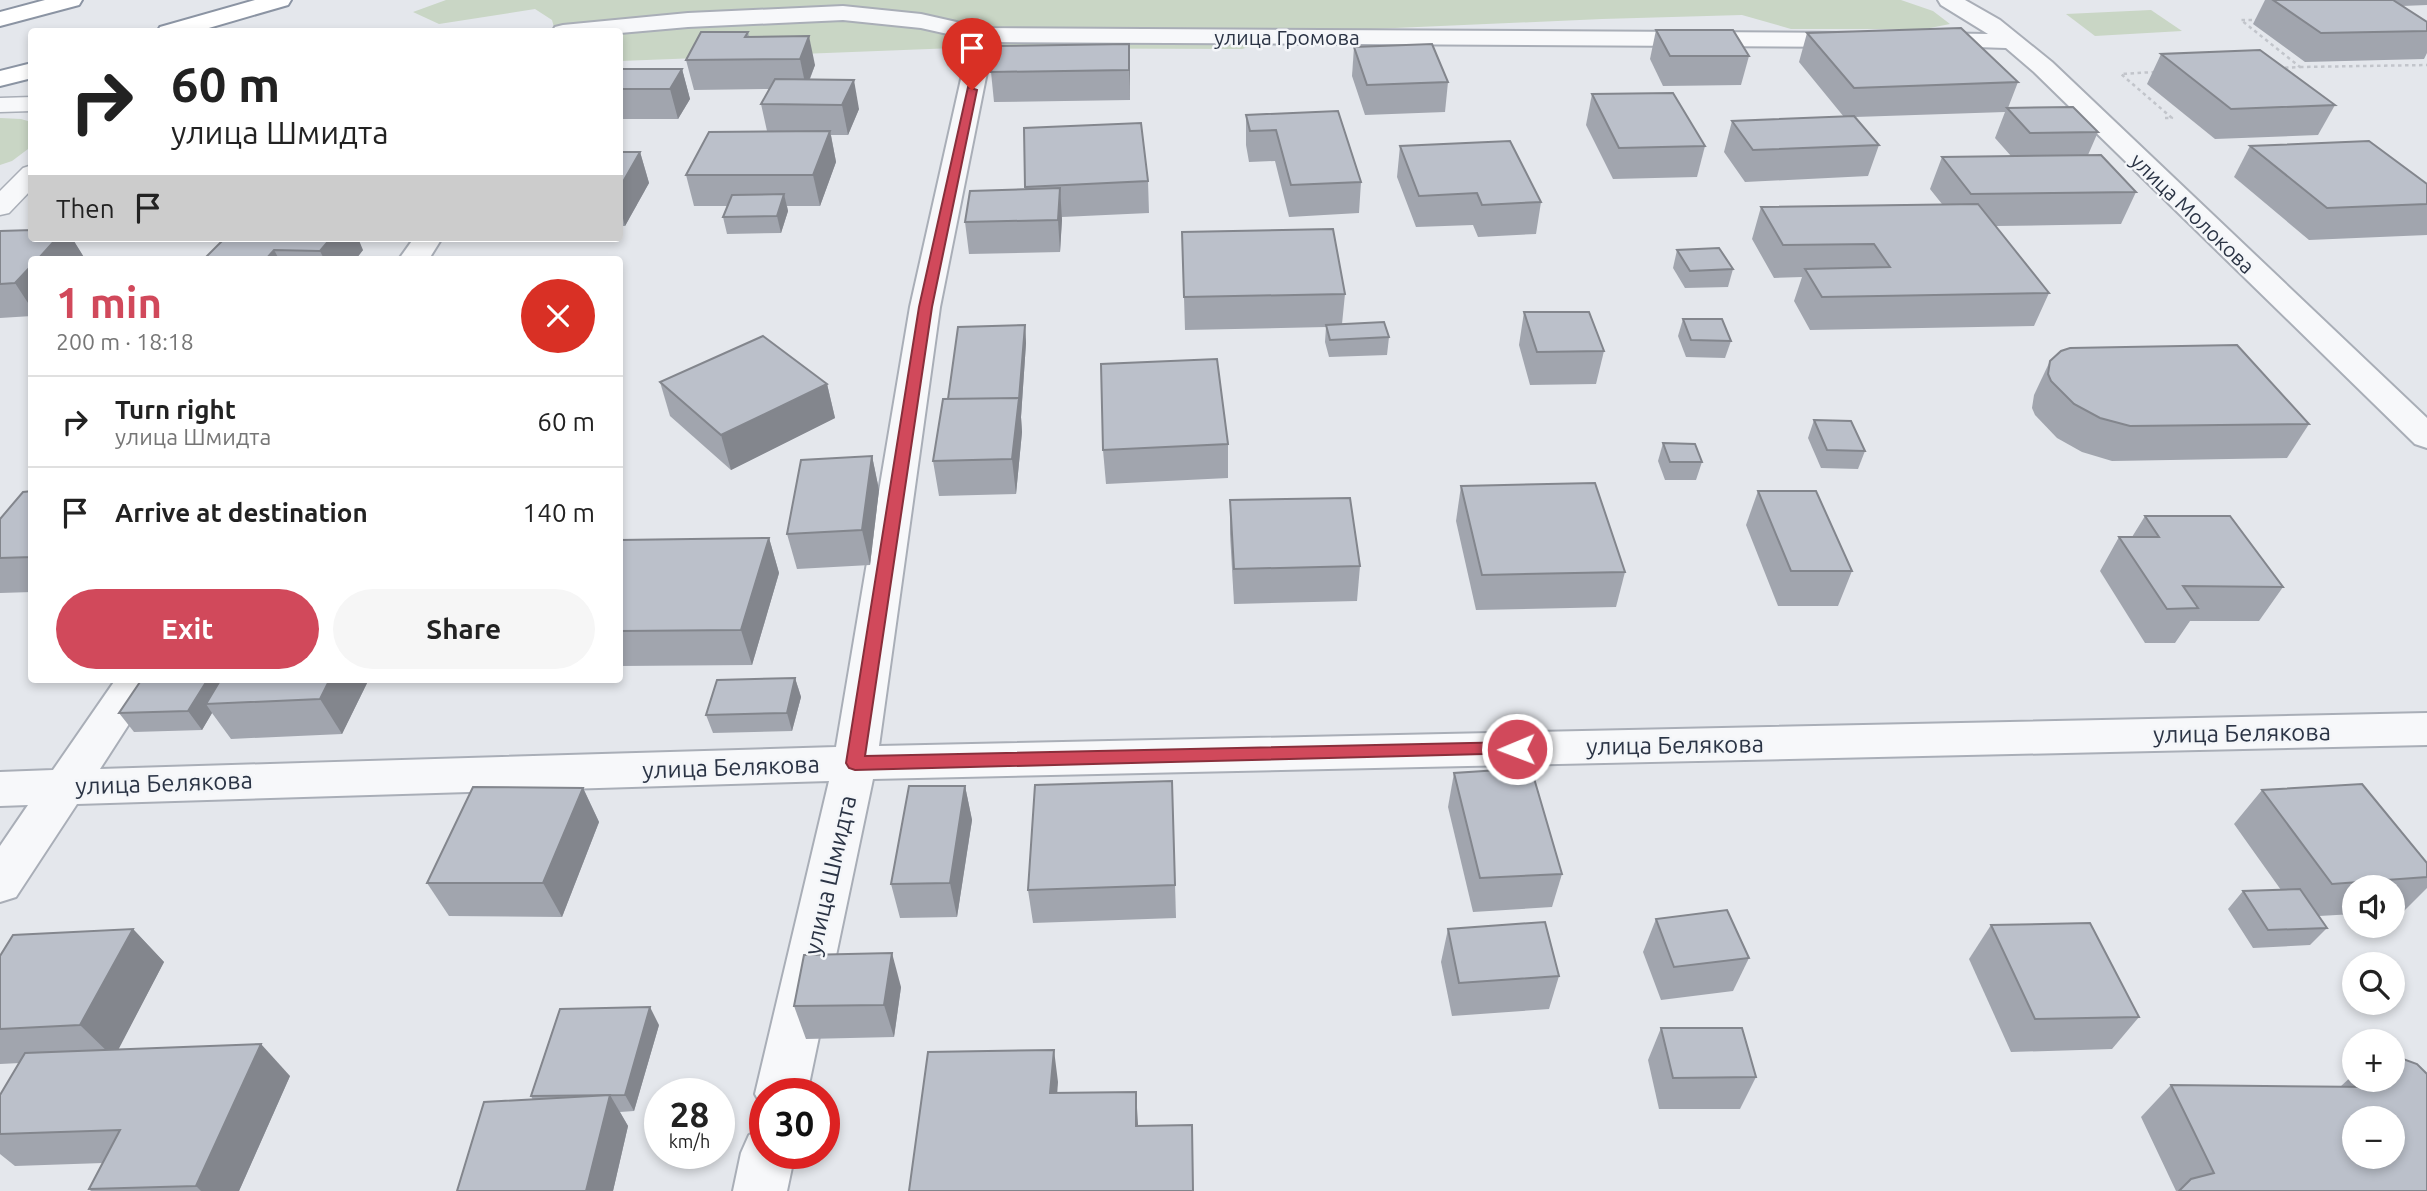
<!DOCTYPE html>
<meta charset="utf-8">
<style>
body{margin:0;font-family:Ubuntu,sans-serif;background:#f6f6f6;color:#222;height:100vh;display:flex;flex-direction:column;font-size:26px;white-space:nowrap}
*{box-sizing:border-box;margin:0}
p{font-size:23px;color:#767676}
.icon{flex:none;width:38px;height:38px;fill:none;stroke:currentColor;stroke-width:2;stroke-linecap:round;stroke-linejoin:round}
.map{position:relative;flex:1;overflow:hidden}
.sheet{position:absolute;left:28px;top:256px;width:595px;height:427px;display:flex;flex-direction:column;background:#fff;border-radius:7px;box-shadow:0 4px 10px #0003}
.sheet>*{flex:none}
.guide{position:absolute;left:28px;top:28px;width:595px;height:214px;border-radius:7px;box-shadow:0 4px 10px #0003;background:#fff;color:#222;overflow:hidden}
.buttons{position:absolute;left:2342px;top:875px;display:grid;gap:14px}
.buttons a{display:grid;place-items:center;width:63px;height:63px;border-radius:50%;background:#fff;box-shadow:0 4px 10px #0003;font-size:35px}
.speed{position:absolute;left:644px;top:1078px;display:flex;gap:14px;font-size:35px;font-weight:700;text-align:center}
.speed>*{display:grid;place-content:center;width:91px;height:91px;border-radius:50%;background:#fff;box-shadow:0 4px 10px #0003;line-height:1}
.speed small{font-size:18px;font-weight:400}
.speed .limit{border:10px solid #d22;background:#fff;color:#111}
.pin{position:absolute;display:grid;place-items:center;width:60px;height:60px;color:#fff;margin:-72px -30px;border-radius:50% 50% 50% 0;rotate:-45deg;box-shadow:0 0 7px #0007}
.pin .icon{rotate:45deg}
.me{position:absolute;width:77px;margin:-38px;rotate:269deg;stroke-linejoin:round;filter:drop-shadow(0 0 5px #0008)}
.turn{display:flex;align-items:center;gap:24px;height:147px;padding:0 28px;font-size:32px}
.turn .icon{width:91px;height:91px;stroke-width:2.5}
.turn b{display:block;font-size:49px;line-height:60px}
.then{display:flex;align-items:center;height:66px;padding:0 28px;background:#0003;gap:14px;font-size:26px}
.round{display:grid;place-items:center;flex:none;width:74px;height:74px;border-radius:37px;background:#f6f6f6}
.overview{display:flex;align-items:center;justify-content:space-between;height:119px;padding:0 28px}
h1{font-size:42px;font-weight:600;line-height:52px;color:#d1495b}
.primary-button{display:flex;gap:14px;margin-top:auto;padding:14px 28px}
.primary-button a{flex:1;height:80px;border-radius:42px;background:#d1495b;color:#fff;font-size:28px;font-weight:600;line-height:80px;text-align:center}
.primary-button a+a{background:#f6f6f6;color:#222}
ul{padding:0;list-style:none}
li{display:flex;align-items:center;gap:21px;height:91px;padding:0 28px;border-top:2px solid #e0e0e0}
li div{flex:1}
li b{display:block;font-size:26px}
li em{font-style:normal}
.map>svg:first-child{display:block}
</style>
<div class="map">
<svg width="2427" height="1191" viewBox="0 0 2427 1191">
<rect width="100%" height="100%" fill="#e4e7ec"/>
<!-- green -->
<g fill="#c9d6c5">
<path d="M446,0H1901L1933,11L1950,24L1925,29H1791L1742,15L1602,19L1304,32L1242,49L955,48L620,61V32L555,31L552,20L535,9L439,24L413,12Z"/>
<path d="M2151,10L2182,31L2095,36L2066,14Z"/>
<path d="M0,118L21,119L31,122L32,146L12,161L0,165Z"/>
</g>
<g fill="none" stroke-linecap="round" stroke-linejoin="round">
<!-- lane casing -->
<g stroke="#a9aeb7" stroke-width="3">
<g id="lane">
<path d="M32,97V111L0,112V98Z"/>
<path d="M32,165V189L9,213L0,215V191L23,168Z"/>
</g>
</g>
<!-- street casing -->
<g stroke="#a9aeb7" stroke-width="4">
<g id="street">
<path d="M1938,0H1965L2000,20L2052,62L2427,418V448L2415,444L2034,72L2006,48L1915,45L1911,40L1915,35L1923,33L1988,34L1941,5Z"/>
<path d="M843,6L921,14L983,28L1856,33L1864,35L1868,40L1864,45L1856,47L993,42L940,307L879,746L2427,713V745L873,779L807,1094H765V1112L755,1094L829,781L77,804L16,897L0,902V846L28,805L0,806V772L53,770L116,679H158L100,769L836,747L910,307L970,39L921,28L843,20L688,27L620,33L552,32L555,27L563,25L688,13Z"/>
<path d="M414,238H442L429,259H399Z"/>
<path d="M765,1128V1153H795L787,1191H733L741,1153L749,1135Z"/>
</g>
</g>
<!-- highway casing -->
<g stroke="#8b94a3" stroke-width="4">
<g id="highway">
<path d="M45,0H82L79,5L0,26V12Z"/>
<path d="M255,0H291L288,5L195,32H157L160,27Z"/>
<path d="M32,63V78L0,86V71Z"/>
</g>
</g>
<!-- path -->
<g stroke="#c2c5cb" stroke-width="2.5" stroke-dasharray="3.5 3.5" stroke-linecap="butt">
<path d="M2259,20H2241L2300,67L2280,68"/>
<path d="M2300,67L2427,65"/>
<path d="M2155,72L2121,74L2172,118H2165"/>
</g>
<!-- lane -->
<use href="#lane" fill="#f7f8fa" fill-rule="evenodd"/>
<!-- street -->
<use href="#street" fill="#f7f8fa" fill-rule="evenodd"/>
<!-- highway -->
<use href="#highway" fill="#fff" fill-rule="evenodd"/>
</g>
<!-- wall -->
<g fill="#a1a5ae">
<path d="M2265,0H2427V5L2402,6L2427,22V53L2424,59L2305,62L2253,24Z"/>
<path d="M1656,30L1749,56L1741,85L1663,86L1650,59Z"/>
<path d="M748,32L749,37L815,65L810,79L859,109L848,135H831L836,162L820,206H787L788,211L781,233L727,234L723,217L727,206H694L686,175L767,131L761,104L769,89L694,90L686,60Z"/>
<path d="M1807,33L2018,82L2008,108L2098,132L2088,155L2136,192L2121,224L1995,226L2049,293L2034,326L1810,330L1794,301L1802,277L1774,278L1752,239L1761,207L1942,204L1930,189L1942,157L2011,156L1995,138L2005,112L1855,117L1879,145L1868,176L1745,182L1724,152L1732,121L1844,117L1799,62Z"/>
<path d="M1129,44L1130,100L994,102L991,72Z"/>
<path d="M1354,47L1448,82L1445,112L1365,115L1352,76Z"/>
<path d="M2161,54L2335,105L2318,135L2215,139L2147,84Z"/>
<path d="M620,69H682L690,99L678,119H620Z"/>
<path d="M1592,94L1705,146L1697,177L1613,179L1586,125Z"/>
<path d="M1338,111L1361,182L1359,213L1289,217L1275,161L1249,162L1246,145V115Z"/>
<path d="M1024,128L1148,181L1149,213L1062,217L1060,252L969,254L965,222L1025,189Z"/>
<path d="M1400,146L1541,202L1536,234L1478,237L1473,225L1416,227L1397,177Z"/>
<path d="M2250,146L2427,184V235L2309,240L2234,177Z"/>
<path d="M620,152H640L649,183L625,226H620Z"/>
<path d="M0,231L72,238L85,259H32V316L0,318Z"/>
<path d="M1182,232L1345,294L1342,324L1389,337L1387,355L1329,357L1325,342L1326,327L1185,330Z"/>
<path d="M225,238L363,250L356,259H204Z"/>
<path d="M1677,250L1733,269L1728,287L1685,288L1673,268Z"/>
<path d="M1524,312L1604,351L1596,384L1530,385L1519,345Z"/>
<path d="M1683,319L1731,341L1725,358L1686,357L1678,336Z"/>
<path d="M1025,325L1026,343L1021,417L1022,432L1016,494L939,496L933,461L948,399Z"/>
<path d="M2050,361L2309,424L2287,458L2112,461L2082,452L2057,438L2035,415L2032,408L2034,395Z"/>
<path d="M660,382L827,384L835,418L731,470L670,416Z"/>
<path d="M1814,420L1865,451L1858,469L1821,468L1808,438Z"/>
<path d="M1663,443L1702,462L1696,480H1665L1658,461Z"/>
<path d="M1228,444V478L1106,484L1103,450Z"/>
<path d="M872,456L879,490L870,565L797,569L787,534Z"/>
<path d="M1461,486L1625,572L1616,607L1476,610L1456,521Z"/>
<path d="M32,491V592L0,593V519Z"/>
<path d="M1758,491L1852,571L1838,606H1778L1746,525Z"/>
<path d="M1230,500L1360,566L1357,601L1234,604L1230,534Z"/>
<path d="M2145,516L2283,587L2259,621H2190L2175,643H2145L2100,571L2119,537H2132Z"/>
<path d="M769,538L779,573L752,665L620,666V540Z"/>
<path d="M795,678L801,697L792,731L713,733L706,715Z"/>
<path d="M142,679H369L342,734L231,739L212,713L202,730L134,732L119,713Z"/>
<path d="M1454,773L1562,874L1552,907L1473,912L1448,807Z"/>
<path d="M1172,781L1176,918L1033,923L1028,890Z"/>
<path d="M965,786L972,820L957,917L900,918L891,884Z"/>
<path d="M583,788L599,822L562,917L449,916L427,883Z"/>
<path d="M2262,790L2427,863V888L2404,911H2392V887H2354V914L2319,916L2327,928L2310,945L2253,948L2228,909L2243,891L2281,890L2234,824Z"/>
<path d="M1656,919L1749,958L1733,991L1661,1000L1643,952Z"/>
<path d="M1991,925L2139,1017L2112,1049L2011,1052L1969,959Z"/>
<path d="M133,929L164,962L118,1049L290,1076L239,1191H91L89,1189L103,1163L15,1166L0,1154V1095L20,1063L0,1064V956Z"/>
<path d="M1448,929L1559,976L1549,1009L1452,1016L1441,962Z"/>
<path d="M901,987L894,1037L806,1039L794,1006Z"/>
<path d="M659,1025L634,1111L620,1112L628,1126L613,1191H457L533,1100L531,1096Z"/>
<path d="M1661,1028L1756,1077L1740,1109H1659L1648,1060Z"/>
<path d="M2354,1074V1080H2392L2427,1191H2176L2141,1117L2171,1085L2340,1087Z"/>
</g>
<!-- shaded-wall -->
<g fill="#83868d">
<path d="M809,36L815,65L806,88L800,59Z"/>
<path d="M1129,44L1130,73V100L1129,70Z"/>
<path d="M682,69L690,99L678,119L670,89Z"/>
<path d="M854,80L859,109L848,135L842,105Z"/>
<path d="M830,131L836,162L820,206L813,175Z"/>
<path d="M640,152L649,183L625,226L620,207V187Z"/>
<path d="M1060,188L1062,220L1060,252L1058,220Z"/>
<path d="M784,194L788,211L781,233L777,216Z"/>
<path d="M57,238H72L85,259H38Z"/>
<path d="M331,238H358L363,250L356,259H324L320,251Z"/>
<path d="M274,250L279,259H266Z"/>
<path d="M32,265V309L15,283Z"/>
<path d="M1025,325L1026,343L1021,417L1022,432L1016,494L1012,459Z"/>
<path d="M827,384L835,418L731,470L721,435Z"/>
<path d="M620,404L622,412L620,418Z"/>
<path d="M872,456L879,490L870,565L862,530Z"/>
<path d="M769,538L779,573L752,665L741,630Z"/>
<path d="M795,678L801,697L792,731L787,713Z"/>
<path d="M208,679H231L206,704L212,713L202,730L188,711Z"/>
<path d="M330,679H369L342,734L320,699Z"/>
<path d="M965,786L972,820L957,917L950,883Z"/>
<path d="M583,788L599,822L562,917L543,883Z"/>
<path d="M133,929L164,962L114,1058L80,1025Z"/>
<path d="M892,953L901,987L894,1037L884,1005Z"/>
<path d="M650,1007L659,1025L634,1111L625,1095Z"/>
<path d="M261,1044L290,1076L239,1191H201L196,1186Z"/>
<path d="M1054,1050L1058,1082L1055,1125L1050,1093Z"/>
<path d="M1136,1092L1138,1124V1157L1136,1126Z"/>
<path d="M610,1095L628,1126L613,1191H586Z"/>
</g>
<!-- building -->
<g fill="#bbc0ca" stroke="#83868d" stroke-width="2" fill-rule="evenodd">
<path d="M2273,0H2393L2427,22V31L2321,33Z"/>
<path d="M1961,28L2018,82L1854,88L1807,33Z"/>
<path d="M1656,30H1733L1749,56H1670Z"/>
<path d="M701,32H748L745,37L809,36L800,59L686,60Z"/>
<path d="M1129,44V70L991,72L995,46Z"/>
<path d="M1432,44L1448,82L1367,85L1354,47Z"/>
<path d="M2260,50L2335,105L2231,109L2161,54Z"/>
<path d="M620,69H682L670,89H620Z"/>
<path d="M775,79L854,80L842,105L761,104Z"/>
<path d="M1673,93L1705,146L1619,148L1592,94Z"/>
<path d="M2073,107L2098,132L2030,133L2007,108Z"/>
<path d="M1338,111L1361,182L1291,185L1276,130L1250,131L1246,115Z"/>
<path d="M1854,116L1879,145L1753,150L1732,121Z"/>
<path d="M1141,123L1148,181L1025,187L1024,128Z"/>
<path d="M830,131L813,175H686L709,132Z"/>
<path d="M1510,141L1541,202L1482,205L1477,193L1419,196L1400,146Z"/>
<path d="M2369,141L2427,184V204L2327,208L2250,146Z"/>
<path d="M620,152H640L620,187Z"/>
<path d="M2101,155L2136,192L1971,194L1942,157Z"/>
<path d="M1060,188L1058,220L965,222L970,191Z"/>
<path d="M784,194L777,216L723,217L732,195Z"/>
<path d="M1978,204L2049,293L1822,297L1805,269L1890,267L1874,244L1783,245L1761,207Z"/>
<path d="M1333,229L1345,294L1184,297L1182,232Z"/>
<path d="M32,230V238H57L38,259H32V265L15,283L0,284V231Z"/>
<path d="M225,238H331L320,251L274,250L266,259H204Z"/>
<path d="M1719,248L1733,269L1690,271L1677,250Z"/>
<path d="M1524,312H1589L1604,351L1537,352Z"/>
<path d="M1683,319H1722L1731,341L1691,340Z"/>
<path d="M1384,322L1389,337L1330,340L1326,325Z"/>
<path d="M1025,325L1019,399H948L958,327Z"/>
<path d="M763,336L827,384L721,435L660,382Z"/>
<path d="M2237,345L2309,424L2130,426L2100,418L2074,404L2051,381L2048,374L2050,361L2061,351L2070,348Z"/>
<path d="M1217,359L1228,444L1103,450L1101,364Z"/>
<path d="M1019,398L1012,459L933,461L943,399Z"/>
<path d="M1814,420L1851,421L1865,451L1827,450Z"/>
<path d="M1663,443L1695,444L1702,462H1670Z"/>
<path d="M872,456L862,530L787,534L801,460Z"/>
<path d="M1595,483L1625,572L1482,575L1461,486Z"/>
<path d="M32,491V557L0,558V519L23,492Z"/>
<path d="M1758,491H1816L1852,571H1791Z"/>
<path d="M1350,498L1360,566L1234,569L1230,500Z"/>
<path d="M2145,516H2230L2283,587L2183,586L2198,608L2167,609L2119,537H2159Z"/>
<path d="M769,538L741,630L620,631V540Z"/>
<path d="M795,678L787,713L706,715L717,680Z"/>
<path d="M142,679H208L188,711L119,713Z"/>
<path d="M221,679H330L320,699L206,704Z"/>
<path d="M1531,768L1562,874L1480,878L1454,773Z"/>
<path d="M1172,781L1175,885L1028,890L1035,785Z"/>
<path d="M2362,784L2427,863V877L2332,884L2262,790Z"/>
<path d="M909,786H965L950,883L891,884Z"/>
<path d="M473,787L583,788L543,883H427Z"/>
<path d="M2300,889L2327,928L2268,930L2243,891Z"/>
<path d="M1727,910L1749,958L1674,967L1656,919Z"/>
<path d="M1545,922L1559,976L1459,983L1448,929Z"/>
<path d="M2090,923L2139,1017L2035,1019L1991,925Z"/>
<path d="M133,929L80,1025L0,1029V956L13,935Z"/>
<path d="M892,953L884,1005L794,1006L804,955Z"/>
<path d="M650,1007L625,1095L531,1096L560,1009Z"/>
<path d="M1661,1028H1742L1756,1077L1673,1078Z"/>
<path d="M261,1044L196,1186L89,1189L120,1130L0,1134V1095L25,1053Z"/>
<path d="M1054,1050L1050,1093L1136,1092V1126L1192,1125L1193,1191H909L928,1052Z"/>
<path d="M2392,1055L2417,1064L2427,1074V1191H2179L2191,1179L2214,1173L2171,1085L2372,1087L2369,1080H2392ZM2354,1118H2392V1157H2354Z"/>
<path d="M610,1095L586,1191H457L484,1102Z"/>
</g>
<!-- route -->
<path fill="#d1495b" stroke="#882f3b" stroke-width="2" d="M968,87L977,90L932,307L865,756L1517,742L1523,744L1526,749L1523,753L855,770L849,768L846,763L919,307Z"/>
<g text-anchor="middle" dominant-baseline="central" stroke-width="5" stroke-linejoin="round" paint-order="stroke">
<!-- far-street labels -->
<g font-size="21" fill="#2b3445" stroke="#f4f6f9">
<text x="1287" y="37">улица Громова</text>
<text transform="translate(2193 213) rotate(44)">улица Молокова</text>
</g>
<!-- street labels -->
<g font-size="24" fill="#2b3445" stroke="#f4f6f9">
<text transform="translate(2242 733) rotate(-1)">улица Белякова</text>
<text transform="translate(1675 745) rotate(-1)">улица Белякова</text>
<text transform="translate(731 767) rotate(-2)">улица Белякова</text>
<text transform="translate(164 783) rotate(-2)">улица Белякова</text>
<text transform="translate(830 875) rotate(-77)">улица Шмидта</text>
</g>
</g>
</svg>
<div class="buttons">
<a><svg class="icon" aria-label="sound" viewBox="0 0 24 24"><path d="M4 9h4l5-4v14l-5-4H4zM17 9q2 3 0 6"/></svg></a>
<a><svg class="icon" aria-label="search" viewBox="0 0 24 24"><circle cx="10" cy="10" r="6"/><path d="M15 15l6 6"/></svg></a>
<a>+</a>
<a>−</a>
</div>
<div class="speed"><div>28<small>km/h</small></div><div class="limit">30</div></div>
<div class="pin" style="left:972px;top:90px;background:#d93025"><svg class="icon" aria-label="arrive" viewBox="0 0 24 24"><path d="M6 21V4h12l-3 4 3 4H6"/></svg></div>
<svg class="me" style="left:1517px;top:749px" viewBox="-20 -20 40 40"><circle r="17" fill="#d1495b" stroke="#fff" stroke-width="3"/><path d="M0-11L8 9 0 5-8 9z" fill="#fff"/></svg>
<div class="guide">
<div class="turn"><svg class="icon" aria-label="right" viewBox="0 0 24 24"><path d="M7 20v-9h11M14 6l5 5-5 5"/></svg><div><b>60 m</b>улица Шмидта</div></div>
<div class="then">Then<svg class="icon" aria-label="arrive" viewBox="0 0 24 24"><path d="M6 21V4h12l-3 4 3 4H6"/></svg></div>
</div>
<section class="sheet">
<div class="overview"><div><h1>1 min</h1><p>200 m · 18:18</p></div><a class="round" style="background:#d93025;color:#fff"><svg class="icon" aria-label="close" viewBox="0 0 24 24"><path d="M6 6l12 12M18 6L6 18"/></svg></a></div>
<ul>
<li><svg class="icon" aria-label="right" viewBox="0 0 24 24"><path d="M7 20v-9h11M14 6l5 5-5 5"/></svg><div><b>Turn right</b><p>улица Шмидта</p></div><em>60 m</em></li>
<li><svg class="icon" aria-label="arrive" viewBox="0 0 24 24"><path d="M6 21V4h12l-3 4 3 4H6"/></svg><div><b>Arrive at destination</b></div><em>140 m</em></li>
</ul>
<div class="primary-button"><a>Exit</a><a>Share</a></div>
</section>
</div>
